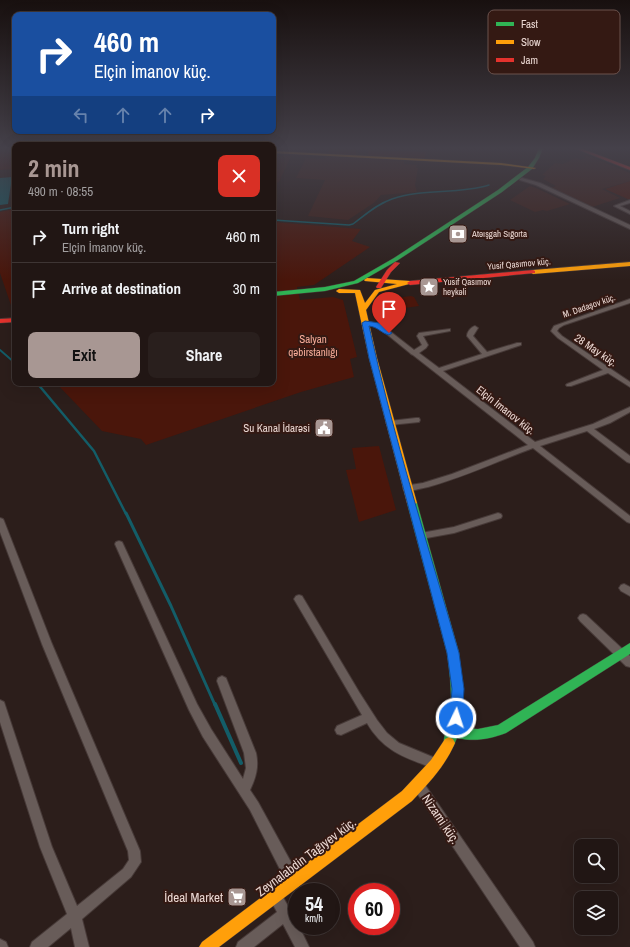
<!DOCTYPE html>
<meta charset="utf-8">
<style>
body{margin:0;font-family:"Archivo Narrow",sans-serif;background:#291f1d;color:#f1f3f6;height:100vh;display:flex;flex-direction:column;font-size:15px;white-space:nowrap}
*{box-sizing:border-box;margin:0}
p{font-size:13px;color:#a29fa0}
.icon{flex:none;width:22px;height:22px;fill:none;stroke:currentColor;stroke-width:2;stroke-linecap:round;stroke-linejoin:round}
.map{position:relative;flex:1;overflow:hidden}
.panel{position:absolute;left:12px;top:142px;width:264px;height:244px;display:flex;flex-direction:column;background:#211614;border-radius:8px;box-shadow:0 4px 16px #0002,0 0 0 1px #3e3534}
.panel>*{flex:none}
.guide{position:absolute;left:12px;top:12px;width:264px;height:122px;border-radius:8px;box-shadow:0 4px 16px #0002,0 0 0 1px #3e3534;background:#1a4fa0;color:#fff;overflow:hidden}
.controls{position:absolute;left:574px;top:839px;display:grid;gap:8px}
.controls a{display:grid;place-items:center;width:44px;height:44px;border-radius:8px;background:#211614;box-shadow:0 4px 16px #0002,0 0 0 1px #3e3534;font-size:20px}
.speed{position:absolute;left:288px;top:883px;display:flex;gap:8px;font-size:20px;font-weight:700;text-align:center}
.speed>*{display:grid;place-content:center;width:52px;height:52px;border-radius:50%;background:#211614;box-shadow:0 4px 16px #0002,0 0 0 1px #3e3534;line-height:1}
.speed small{font-size:10px;font-weight:400}
.speed .limit{border:6px solid #d22;background:#fff;color:#111}
.pin{position:absolute;display:grid;place-items:center;width:34px;height:34px;color:#fff;margin:-41px -17px;border-radius:50% 50% 50% 0;rotate:-45deg;box-shadow:0 0 4px #0007}
.pin .icon{rotate:45deg}
.me{position:absolute;width:44px;margin:-22px;rotate:4deg;stroke-linejoin:round;filter:drop-shadow(0 0 3px #0008)}
.turn{display:flex;align-items:center;gap:14px;height:84px;padding:0 16px;font-size:18px}
.turn .icon{width:52px;height:52px;stroke-width:2.5}
.turn b{display:block;font-size:28px;line-height:34px}
.lanes{display:flex;align-items:center;height:38px;padding:0 16px;background:#0003;justify-content:center;gap:20px;direction:ltr}
.lanes .off{opacity:.35}
.round{display:grid;place-items:center;flex:none;width:42px;height:42px;border-radius:8px;background:#291f1d}
.overview{display:flex;align-items:center;justify-content:space-between;height:68px;padding:0 16px}
h1{font-size:24px;font-weight:700;line-height:30px;color:#a89793}
.action{display:flex;gap:8px;margin-top:auto;padding:8px 16px}
.action a{flex:1;height:46px;border-radius:8px;background:#a89793;color:#111;font-size:16px;font-weight:700;line-height:46px;text-align:center}
.action a+a{background:#291f1d;color:#f1f3f6}
ul{padding:0;list-style:none}
li{display:flex;align-items:center;gap:12px;height:52px;padding:0 16px;border-top:1px solid #3e3534}
li div{flex:1}
li b{display:block;font-size:15px}
li em{font-style:normal}
.map>svg:first-child{display:block}
</style>
<div class="map">
<svg width="630" height="947" viewBox="0 0 630 947">
<rect width="100%" height="100%" fill="#2c1e1b"/>
<!-- built -->
<g fill="#3e1f18">
<path d="M586,155L630,173V181L602,189L620,198L592,207L551,188L556,186L543,179L546,176L542,175L555,163L563,164L576,158L581,160L586,158L583,156Z"/>
<path d="M273,156H291L279,182L273,184Z"/>
<path d="M326,156L404,161V164L417,165L416,168H418L415,185L417,192L381,195L375,202L348,220L308,216L325,180L296,178L306,158L325,159Z"/>
<path d="M530,186L536,188L570,204L547,211L543,210L535,212L510,200Z"/>
</g>
<!-- green -->
<g fill="#4a160b">
<path d="M0,148H15V169L0,170Z"/>
<path d="M329,148L356,149V155L328,153Z"/>
<path d="M368,150L426,152L425,158L368,156Z"/>
<path d="M630,181V200L605,189Z"/>
<path d="M15,209V311H13L0,273V212Z"/>
<path d="M273,222L361,229L352,241L370,247L314,285L297,287L300,300L333,297L343,300L357,357L350,359L354,377L301,392L146,445L141,439L102,431L56,383H273Z"/>
<path d="M411,296L414,297L419,306L397,309L389,299Z"/>
<path d="M379,446L396,510L359,522L346,470L356,469L352,448Z"/>
</g>
<!-- water -->
<path fill="#135d68" d="M12,177L8,204L0,205V178Z"/>
<g fill="none" stroke-linecap="round" stroke-linejoin="round">
<!-- stream-far4 -->
<g stroke="#135d68" stroke-width="1.5">
<path d="M0,210L15,207"/>
<path d="M273,220L349,225L353,224C365,215 377,204 392,199C423,188 457,195 489,185"/>
</g>
<!-- stream-far3 -->
<path stroke="#135d68" stroke-width="2" d="M0,350L15,363"/>
<!-- stream-far2 -->
<g stroke="#135d68" stroke-width="2.5">
<path d="M13,362L15,363"/>
<path d="M37,383L94,451L126,514"/>
</g>
<!-- stream-far1 -->
<path stroke="#135d68" stroke-width="3" d="M126,513L171,606L215,705"/>
<!-- stream -->
<path stroke="#135d68" stroke-width="4" d="M215,704L241,763"/>
<!-- street casing -->
<g stroke="#473a38" stroke-width="2">
<g id="street">
<path d="M522,178L540,183L630,225V229L536,185L520,180V179Z"/>
<path d="M630,200V203L620,206L630,211V214L614,206Z"/>
<path d="M630,299V303L564,325L559,328L557,331L562,336L630,382V387L608,373L571,386H567L566,385L567,384L603,370L558,338L551,331L554,326Z"/>
<path d="M365,321L382,325L414,350L422,345L417,336L419,333L450,329V331L423,336L428,345L426,348L419,353L439,368L482,354L467,336C467,332 471,327 475,326L478,328L473,336L487,352L517,343H521V345L443,371L535,442L593,424L630,407V412L610,423L594,429L630,456V463L627,462L587,431L540,446L630,516V523L627,522L533,448C498,461 464,477 428,487C421,488 411,492 404,490L403,488L404,486L423,483L452,474L528,445L413,355L411,354L410,353L378,327L363,324V322Z"/>
<path d="M416,418H419L420,420L419,422L390,425L386,423L390,421Z"/>
<path d="M498,513L501,514L502,516L501,518L454,533L421,539L418,538L417,536L418,534L421,533L454,527Z"/>
<path d="M0,518L3,519L4,521L52,644L140,851L141,862L131,877L82,919L89,947H75L71,928L48,947H30L32,942L67,914L40,847L0,722V700L4,702L5,705L52,847L77,906L123,869L129,860L128,851L42,644L0,532Z"/>
<path d="M119,541L122,542L123,544L197,704L211,729L243,779L246,768L244,753L217,681L218,678L222,676L226,678L256,753C259,767 256,777 250,790L258,802L298,875L299,880L298,885L293,886L288,885L250,810L203,737L189,710L115,544L116,542Z"/>
<path d="M624,584L630,587V596L621,591L619,588L621,585Z"/>
<path d="M299,595L302,596L359,692L377,720L387,733L399,743L440,760L442,764L440,768L436,769C406,758 384,752 367,723L341,735L337,734L335,730L337,726L362,715L294,599L296,596Z"/>
<path d="M583,614L586,615L630,656V667L626,666L580,621L578,618L580,615Z"/>
<path d="M419,780L423,782L533,942L535,947H520L415,790L413,786L415,782Z"/>
<path d="M275,891L280,892L297,922V926H299L309,947H295L283,924L254,947H236L238,942L277,912L269,897L270,892Z"/>
<path d="M0,939L6,942L8,947H0Z"/>
</g>
</g>
<!-- fast casing -->
<g stroke="#473a38" stroke-width="1">
<g id="fast">
<path d="M539,148H543L539,158L532,169L502,192L398,260L358,283L325,291L273,296V292L325,287L354,281L394,258L498,190L528,167L535,158Z"/>
<path d="M412,500L417,503L459,653L463,698L460,728L478,729L498,725L630,643V654L506,733C490,739 475,742 457,738L453,747L449,749L445,747C441,740 448,728 449,720C453,697 450,675 447,653L407,503Z"/>
</g>
</g>
<!-- slow casing -->
<g stroke="#473a38" stroke-width="1">
<g id="slow">
<path d="M273,151L501,163L536,168L534,169L501,165L273,153Z"/>
<path d="M630,262V266L533,274L530,272L533,270Z"/>
<path d="M367,278L410,281L413,283L379,292L366,310L377,358L417,503L412,506L407,503L369,358L355,293H339L336,291L339,289L360,290L365,303L375,290L397,284L365,281L364,280Z"/>
<path d="M449,737L453,739L455,743C445,766 429,783 412,801L219,947H199L202,942L402,791L431,760L445,739Z"/>
</g>
</g>
<!-- jam casing -->
<g stroke="#473a38" stroke-width="1">
<g id="jam">
<path d="M574,148H580L630,167V170Z"/>
<path d="M395,262L400,263L391,272L381,288H377L376,287L387,270Z"/>
<path d="M533,270L535,271V273L410,285L407,283L410,281Z"/>
<path d="M15,318V322L0,323V319Z"/>
</g>
</g>
<!-- street -->
<use href="#street" fill="#685c59" fill-rule="evenodd"/>
<!-- fast -->
<use href="#fast" fill="#30b455" fill-rule="evenodd"/>
<!-- slow -->
<use href="#slow" fill="#ff9f0a" fill-rule="evenodd"/>
<!-- jam -->
<use href="#jam" fill="#e5322d" fill-rule="evenodd"/>
</g>
<!-- sky -->
<linearGradient id="sky" x2="0" y2="1"><stop stop-color="#18100f"/><stop offset="0.53" stop-color="#45414a"/><stop offset="1" stop-color="#45414a" stop-opacity="0"/></linearGradient>
<rect width="630" height="280" fill="url(#sky)"/>
<!-- route -->
<path fill="#1a73e8" stroke="#114b97" d="M365,321L380,323L392,333L389,335C381,333 378,327 369,326C393,436 428,545 459,653L464,689L462,718L460,722L456,724L452,722L450,718L452,689L447,653L369,358L362,323Z"/>
<!-- icons -->
<defs>
<g id="bank-square" transform="scale(1)"><rect x="-9" y="-9" width="18" height="18" rx="4" fill="#a89793" stroke="#341913"/><path d="M-6-4H6V4H-6ZM0-2.3a2.3 2.3 0 1 0 0 4.6a2.3 2.3 0 1 0 0-4.6Z" fill="#fff"/></g>
<g id="sight-square" transform="scale(1)"><rect x="-9" y="-9" width="18" height="18" rx="4" fill="#a89793" stroke="#341913"/><path d="M0-6L1.8-2.2L6-1.7L2.9 1.2L3.7 5.4L0 3.3L-3.7 5.4L-2.9 1.2L-6-1.7L-1.8-2.2Z" fill="#fff"/></g>
<g id="civic-square" transform="scale(1)"><rect x="-9" y="-9" width="18" height="18" rx="4" fill="#a89793" stroke="#341913"/><path d="M-.6-6.5H3V-4.5H.6V-3L4-1V1h2V6H-6V1h2V-1L-.6-3ZM-1.2 2.5V6h2.4V2.5Z" fill="#fff"/></g>
<g id="supermarket-square" transform="scale(1)"><rect x="-9" y="-9" width="18" height="18" rx="4" fill="#a89793" stroke="#341913"/><path d="M-6-5.5h2.5l.6 2H6L4.5 2H-2.5L-4.4-4H-6ZM-1.5 3.2a1.3 1.3 0 1 0 .1 0ZM3 3.2a1.3 1.3 0 1 0 .1 0Z" fill="#fff"/></g>
</defs>
<g fill-rule="evenodd">
<use href="#bank-square" x="458" y="234"/>
<use href="#sight-square" x="429" y="287"/>
<use href="#civic-square" x="324" y="428"/>
<use href="#supermarket-square" x="237" y="897"/>
</g>
<g text-anchor="middle" dominant-baseline="central" stroke-width="4" stroke-linejoin="round" paint-order="stroke">
<!-- far-poi labels -->
<g font-size="9" fill="#ebd8d3" stroke="#341913" text-anchor="start">
<text x="472" y="234">Atəışgah Sığorta</text>
<text x="443" y="282">Yusif Qasımov<tspan x="443" dy="10">heykəli</tspan></text>
</g>
<!-- far-street labels -->
<g font-size="9" fill="#ebd8d3" stroke="#341913">
<text transform="translate(519 264) rotate(-5)">Yusif Qasımov küç.</text>
<text transform="translate(589 306) rotate(-19)">M. Dadaşov küç.</text>
</g>
<!-- park labels -->
<g font-size="11" fill="#f6ab98" stroke="#341913">
<text x="313" y="339">Salyan<tspan x="313" dy="13">qəbirstanlığı</tspan></text>
</g>
<!-- street labels -->
<g font-size="11" fill="#ebd8d3" stroke="#341913">
<text transform="translate(596 350) rotate(34)">28 May küç.</text>
<text transform="translate(506 410) rotate(38)">Elçin İmanov küç.</text>
</g>
<!-- poi labels -->
<g font-size="11" fill="#ebd8d3" stroke="#341913" text-anchor="end">
<text x="310" y="428">Su Kanal İdarəsi</text>
</g>
<!-- near-street labels -->
<g font-size="13" fill="#ebd8d3" stroke="#341913">
<text transform="translate(441 819) rotate(56)">Nizami küç.</text>
<text transform="translate(306 857) rotate(-37)">Zeynalabdin Tağıyev küç.</text>
</g>
<!-- near-poi labels -->
<g font-size="13" fill="#ebd8d3" stroke="#341913" text-anchor="end">
<text x="223" y="897">İdeal Market</text>
</g>
</g>
<!-- legend -->
<rect x="488" y="10" width="132" height="64" rx="6" fill="#341913" stroke="#6b524d" stroke-width="1"/>
<rect x="496" y="22" width="18" height="4" fill="#30b455"/>
<rect x="496" y="40" width="18" height="4" fill="#ff9f0a"/>
<rect x="496" y="58" width="18" height="4" fill="#e5322d"/>
<g font-size="11" fill="#ebd8d3">
<text x="521" y="28">Fast</text>
<text x="521" y="46">Slow</text>
<text x="521" y="64">Jam</text>
</g>
</svg>
<div class="controls">
<a><svg class="icon" aria-label="search" viewBox="0 0 24 24"><circle cx="10" cy="10" r="6"/><path d="M15 15l6 6"/></svg></a>
<a><svg class="icon" aria-label="layers" viewBox="0 0 24 24"><path d="M12 4l9 5-9 5-9-5zM3 14l9 5 9-5"/></svg></a>
</div>
<div class="speed"><div>54<small>km/h</small></div><div class="limit">60</div></div>
<div class="pin" style="left:389px;top:333px;background:#d93025"><svg class="icon" aria-label="arrive" viewBox="0 0 24 24"><path d="M6 21V4h12l-3 4 3 4H6"/></svg></div>
<svg class="me" style="left:456px;top:718px" viewBox="-20 -20 40 40"><circle r="17" fill="#1a73e8" stroke="#fff" stroke-width="3"/><path d="M0-11L8 9 0 5-8 9z" fill="#fff"/></svg>
<div class="guide">
<div class="turn"><svg class="icon" aria-label="right" viewBox="0 0 24 24"><path d="M7 20v-9h11M14 6l5 5-5 5"/></svg><div><b>460 m</b>Elçin İmanov küç.</div></div>
<div class="lanes"><svg class="icon off" aria-label="left" viewBox="0 0 24 24"><path d="M17 20v-9H6M10 6l-5 5 5 5"/></svg><svg class="icon off" aria-label="ahead" viewBox="0 0 24 24"><path d="M12 20V5M6 11l6-6 6 6"/></svg><svg class="icon off" aria-label="ahead" viewBox="0 0 24 24"><path d="M12 20V5M6 11l6-6 6 6"/></svg><svg class="icon" aria-label="right" viewBox="0 0 24 24"><path d="M7 20v-9h11M14 6l5 5-5 5"/></svg></div>
</div>
<section class="panel">
<div class="overview"><div><h1>2 min</h1><p>490 m · 08:55</p></div><a class="round" style="background:#d93025;color:#fff"><svg class="icon" aria-label="close" viewBox="0 0 24 24"><path d="M6 6l12 12M18 6L6 18"/></svg></a></div>
<ul>
<li><svg class="icon" aria-label="right" viewBox="0 0 24 24"><path d="M7 20v-9h11M14 6l5 5-5 5"/></svg><div><b>Turn right</b><p>Elçin İmanov küç.</p></div><em>460 m</em></li>
<li><svg class="icon" aria-label="arrive" viewBox="0 0 24 24"><path d="M6 21V4h12l-3 4 3 4H6"/></svg><div><b>Arrive at destination</b></div><em>30 m</em></li>
</ul>
<div class="action"><a>Exit</a><a>Share</a></div>
</section>
</div>
